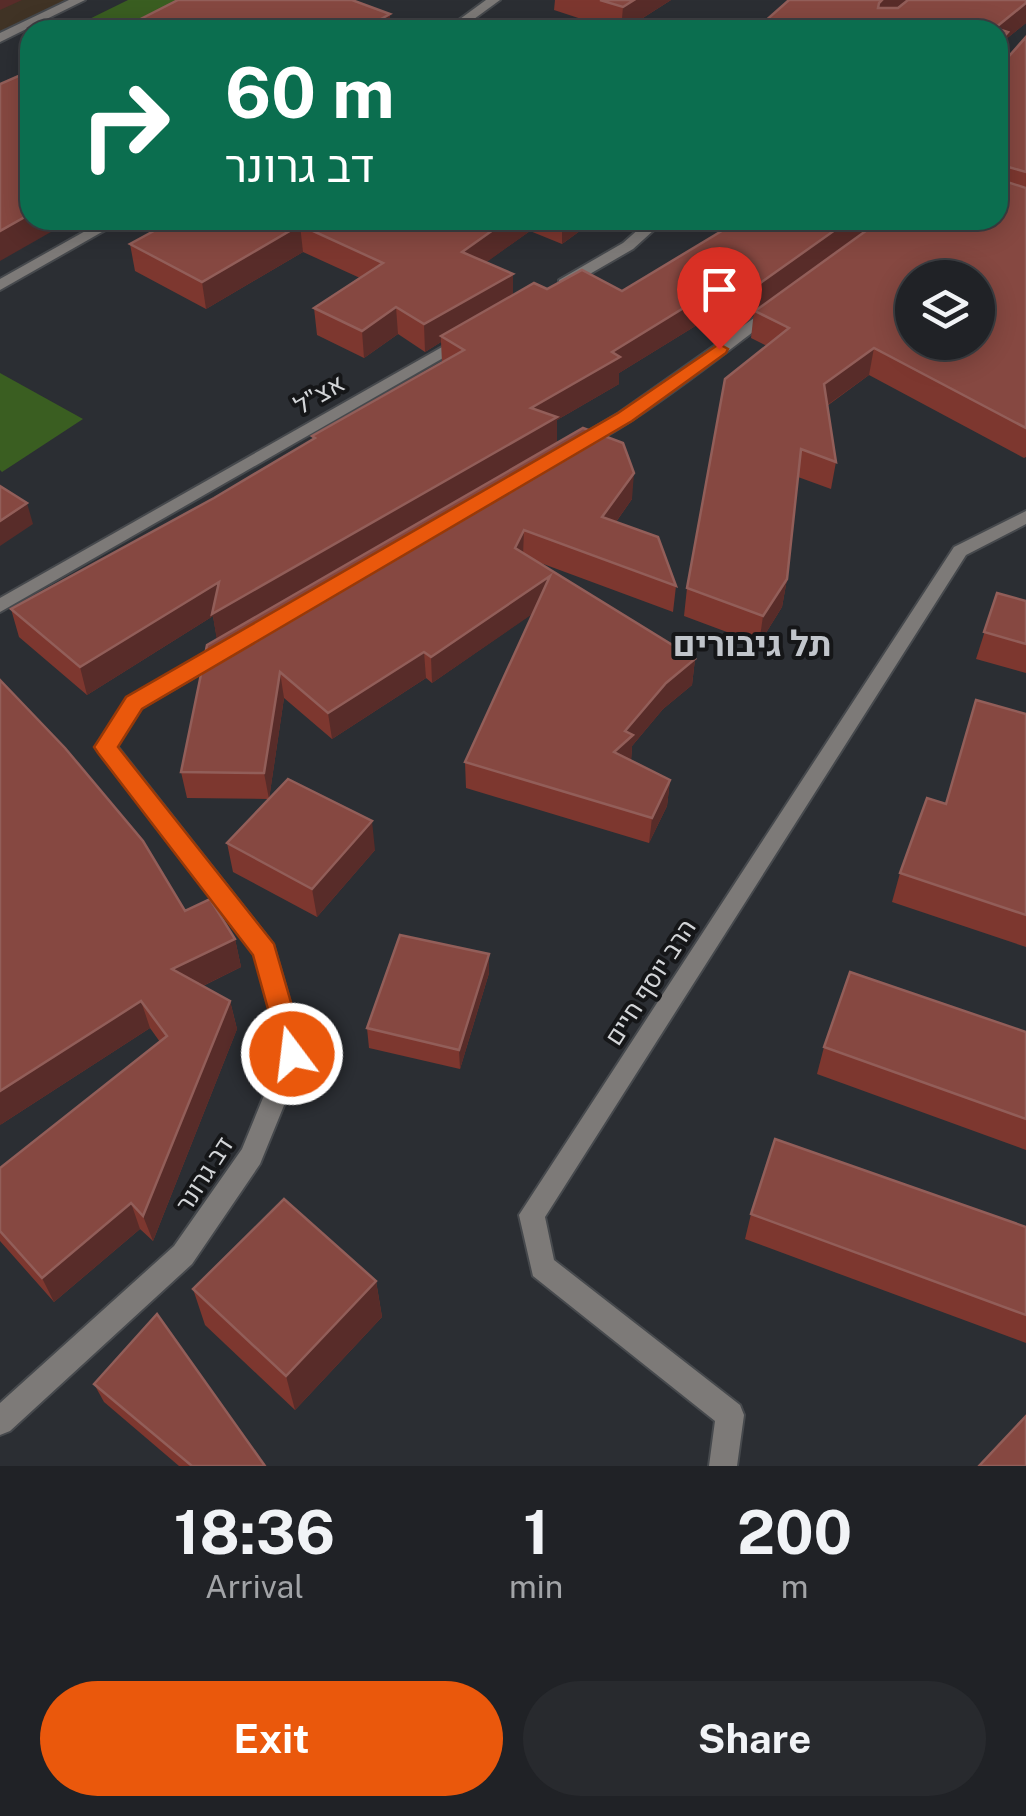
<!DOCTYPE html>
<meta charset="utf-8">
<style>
body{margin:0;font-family:"Public Sans",Heebo,sans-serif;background:#282a2e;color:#f1f3f6;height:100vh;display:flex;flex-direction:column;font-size:38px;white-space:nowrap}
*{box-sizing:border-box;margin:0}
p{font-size:32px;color:#a2a4a7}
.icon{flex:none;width:55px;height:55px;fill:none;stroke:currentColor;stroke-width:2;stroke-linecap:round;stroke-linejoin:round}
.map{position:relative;height:1466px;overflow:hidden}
.sheet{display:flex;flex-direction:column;background:#202226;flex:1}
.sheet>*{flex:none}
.guide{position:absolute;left:20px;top:20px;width:988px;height:210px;border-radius:30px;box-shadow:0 5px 25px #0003,0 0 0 2px #3d3f43;background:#0b6e4f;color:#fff;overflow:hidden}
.controls{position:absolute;left:895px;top:260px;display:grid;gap:20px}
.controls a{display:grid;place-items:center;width:100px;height:100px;border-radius:50%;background:#202226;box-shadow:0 5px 25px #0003,0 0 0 2px #3d3f43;font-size:50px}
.pin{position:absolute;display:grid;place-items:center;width:85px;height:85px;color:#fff;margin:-102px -42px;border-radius:50% 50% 50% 0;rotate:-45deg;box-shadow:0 0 10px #0007}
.pin .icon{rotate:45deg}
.me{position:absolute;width:110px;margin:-55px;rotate:345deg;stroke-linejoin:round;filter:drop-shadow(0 0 8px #0008)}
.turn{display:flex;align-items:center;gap:35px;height:210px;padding:0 40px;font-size:45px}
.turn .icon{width:130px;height:130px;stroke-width:2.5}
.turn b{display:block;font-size:70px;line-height:85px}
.eta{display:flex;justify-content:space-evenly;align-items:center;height:170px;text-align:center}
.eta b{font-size:60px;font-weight:700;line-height:70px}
.button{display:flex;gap:20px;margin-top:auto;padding:20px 40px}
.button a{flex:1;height:115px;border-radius:60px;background:#ea580c;color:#fff;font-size:40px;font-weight:700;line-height:115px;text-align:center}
.button a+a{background:#282a2e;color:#f1f3f6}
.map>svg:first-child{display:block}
</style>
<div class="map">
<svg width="1026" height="1466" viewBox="0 0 1026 1466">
<rect width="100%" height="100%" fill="#2b2e33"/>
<!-- industrial -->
<path fill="#403325" d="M0,0H75L0,37Z"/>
<!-- green -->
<g fill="#3a5e21">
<path d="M128,0H206L148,30H67Z"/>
<path d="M0,373L83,419L2,472L0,470Z"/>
</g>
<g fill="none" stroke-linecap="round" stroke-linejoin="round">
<!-- minor casing -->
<g stroke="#46494d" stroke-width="4">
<g id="minor">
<path d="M69,0H85L0,42V33Z"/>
<path d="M486,0H500L459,30H445Z"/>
<path d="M105,220H123L0,290V279Z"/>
<path d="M649,220H665L633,249L569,286H559V280L623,243Z"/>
<path d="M774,304L782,309L779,312C747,336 599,454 570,450V442L619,413Z"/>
<path d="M465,334L471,336V342L0,612V598Z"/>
<path d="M1026,511V524L966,555L545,1217L554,1260L740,1405L744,1415L737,1466H709L715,1421L533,1276L519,1215L954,547Z"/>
<path d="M227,642L234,644L237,649L234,654L141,708L117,746L273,944L305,1054L260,1164L192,1264L10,1431L0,1435V1403L174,1246L242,1149L281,1054L255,955L96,747L127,698Z"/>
</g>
</g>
<!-- minor -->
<use href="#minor" fill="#7d7a78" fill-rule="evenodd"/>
</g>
<!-- wall -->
<g fill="#7d372f">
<path d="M555,0H671L624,30H615L554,10Z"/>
<path d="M1026,0V23L1006,39L1003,53L1010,55L1026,37V457L1024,458L869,375L827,406L836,462L831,489L798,477L787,579L782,607L759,644L684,616L687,588L767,346L751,338L754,311L731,328L710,317L619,373V384L557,420V443L632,499L616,522L676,586L673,612L538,562L695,659L692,685L663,709L632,746L631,761L670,780L667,806L649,843L466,788L465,762L533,613L432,683L426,678L332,739L284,698L269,799L375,850L317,917L233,872L227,843L268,799L187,798L181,772L217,639L213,616L87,695L19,637L11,609L214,498L313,439L312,436L442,362L441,342L425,352L398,334L364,358L317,335L314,308L360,278L303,252L206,309L135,271L130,244L174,220H595L562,244L530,231L486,262L513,295L547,289L622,291L740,220H875L869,228L998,220V30Z"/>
<path d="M997,593L1026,601V673L976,659Z"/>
<path d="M1026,714V947L892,902L900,873L946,804Z"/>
<path d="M185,911L235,939L241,967L203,986L230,1001L237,1029L153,1241L140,1229L54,1302L0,1241V1168L160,1042L150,1028L0,1125Z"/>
<path d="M489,954V973L460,1069L369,1048L367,1028Z"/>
<path d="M1026,1032V1150L817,1074L824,1047Z"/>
<path d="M751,1214L1026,1227V1343L745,1239Z"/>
<path d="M376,1281L382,1317L295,1410L205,1325L193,1289Z"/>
<path d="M94,1384L265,1466H179L104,1402Z"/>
</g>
<!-- shaded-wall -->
<g fill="#582c29">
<path d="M0,0H22L0,10Z"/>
<path d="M634,0H671L624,30H621L623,7Z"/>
<path d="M882,0H907L875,27L879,3Z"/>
<path d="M1026,3V23L1006,39L1002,57L998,62L995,28Z"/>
<path d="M390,14V30H361Z"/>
<path d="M30,214V220H72L0,261V231Z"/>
<path d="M507,220H530V231L463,279L462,252Z"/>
<path d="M562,220H595L562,244Z"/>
<path d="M849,220H875L868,229L731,328L735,301Z"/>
<path d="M300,225L303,252L206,309L202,282Z"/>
<path d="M513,274V301L441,336V342L425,352L424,324Z"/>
<path d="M713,290L710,317L619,373V384L557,420V445L217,641L213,616L87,695L80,667L219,582L531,408L612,352Z"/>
<path d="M396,307L398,334L364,358L362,331Z"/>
<path d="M874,348L869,375L819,411L824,384Z"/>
<path d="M634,473L632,499L601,543L602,517Z"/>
<path d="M27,503L33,524L0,546V521Z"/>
<path d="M524,530L523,556L515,548Z"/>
<path d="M550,576V602L432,683L431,657Z"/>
<path d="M787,579L782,607L759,644L763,616Z"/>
<path d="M424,652L426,678L332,739L328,713Z"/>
<path d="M695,659L692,685L663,709L632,746L631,761L614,752L625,731L666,683Z"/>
<path d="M280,672L284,698L269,799L264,773Z"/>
<path d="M670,780L667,806L649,843L652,818Z"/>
<path d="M372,821L375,850L317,917L312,889Z"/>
<path d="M235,939L241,967L180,997L172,969Z"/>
<path d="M489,954V973L460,1069L459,1050Z"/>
<path d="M141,1001L150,1028L0,1125V1091Z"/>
<path d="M230,1001L237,1029L153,1241L143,1216Z"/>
<path d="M131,1203L140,1229L54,1302L42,1278Z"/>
<path d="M376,1281L382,1317L295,1410L286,1376Z"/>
</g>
<!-- building -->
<g fill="#864841" stroke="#925e59" stroke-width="2.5" fill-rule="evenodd">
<path d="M178,0H352L390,14L361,30H119Z"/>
<path d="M600,0H634L623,7Z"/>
<path d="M789,0H882L879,3L878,8H898L908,0H1026V3L995,28L1008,32L1000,41V52L1010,55L1026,37V172L1005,166L1000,170L1001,180L1026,188V428L874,348L824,384L836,462L801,449L787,579L763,616L687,588L725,379L789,328L755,311L881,220H998V30H755ZM912,278H978V342H912Z"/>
<path d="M30,71V214L0,231V84Z"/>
<path d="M174,220H507L462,252L513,274L424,324L396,307L362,331L314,308L383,263L300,225L202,282L130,244Z"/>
<path d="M740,220H849L735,301L713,290L612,352L620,357L531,408L557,417L212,614L219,582L80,667L11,609L214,498L315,438L312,436L464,350L441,336L534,283L547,289L582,270L622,291Z"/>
<path d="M583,428L623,443L634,473L602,517L658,537L676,586L524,530L515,548L695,659L666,683L625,731L633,735L614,752L670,780L652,818L465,762L550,576L431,657L424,652L328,713L280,672L264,773L181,772L207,645Z"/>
<path d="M0,486L27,503L0,521Z"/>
<path d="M997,593L1026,601V644L984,632Z"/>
<path d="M0,680L65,748L143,841L185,911L210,899L235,939L172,969L230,1001L143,1216L131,1203L42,1278L0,1231V1168L167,1036L141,1001L0,1091Z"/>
<path d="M976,700L1026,714V915L900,873L927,798L946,804Z"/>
<path d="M288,779L372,821L312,889L227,843Z"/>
<path d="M400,935L489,954L459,1050L367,1028Z"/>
<path d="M850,972L1026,1032V1119L824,1047Z"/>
<path d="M775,1139L1026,1227V1315L751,1214Z"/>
<path d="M284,1199L376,1281L286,1376L193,1289Z"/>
<path d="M157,1314L265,1466H192L94,1384Z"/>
<path d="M1026,1416V1466H979Z"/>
</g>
<!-- route -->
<path fill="#ea580c" stroke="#983908" stroke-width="2.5" d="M719,344L728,349L726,353L632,421L142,709L118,747L274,944L306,1054L302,1063L292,1066L283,1063L253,955L98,753L94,747L98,741L126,697L618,413Z"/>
<g text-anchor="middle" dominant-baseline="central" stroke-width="8" stroke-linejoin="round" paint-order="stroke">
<!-- street labels -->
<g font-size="25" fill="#d3d5d8" stroke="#151618">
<text transform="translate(319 394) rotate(-30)">אצ"ל</text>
<text transform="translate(650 982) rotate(-57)">הרב יוסף חיים</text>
<text transform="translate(204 1174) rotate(-57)">דב גרונר</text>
</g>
<!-- district labels -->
<g font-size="35" font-weight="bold" fill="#c1c5cb" stroke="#151618">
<text x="752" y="643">תל גיבורים</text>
</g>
</g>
</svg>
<div class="controls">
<a><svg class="icon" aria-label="layers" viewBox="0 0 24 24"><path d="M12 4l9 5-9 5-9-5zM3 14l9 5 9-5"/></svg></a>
</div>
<div class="pin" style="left:719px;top:349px;background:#d93025"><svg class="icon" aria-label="arrive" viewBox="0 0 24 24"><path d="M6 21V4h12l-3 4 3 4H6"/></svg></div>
<svg class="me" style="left:292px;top:1054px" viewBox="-20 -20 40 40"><circle r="17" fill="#ea580c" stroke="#fff" stroke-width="3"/><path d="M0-11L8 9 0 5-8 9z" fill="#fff"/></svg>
<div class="guide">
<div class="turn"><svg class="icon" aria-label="right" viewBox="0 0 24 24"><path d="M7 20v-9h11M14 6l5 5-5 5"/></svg><div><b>60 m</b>דב גרונר</div></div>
</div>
</div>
<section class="sheet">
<div class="eta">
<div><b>18:36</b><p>Arrival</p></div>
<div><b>1</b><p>min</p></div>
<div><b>200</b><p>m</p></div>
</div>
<div class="button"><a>Exit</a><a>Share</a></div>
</section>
